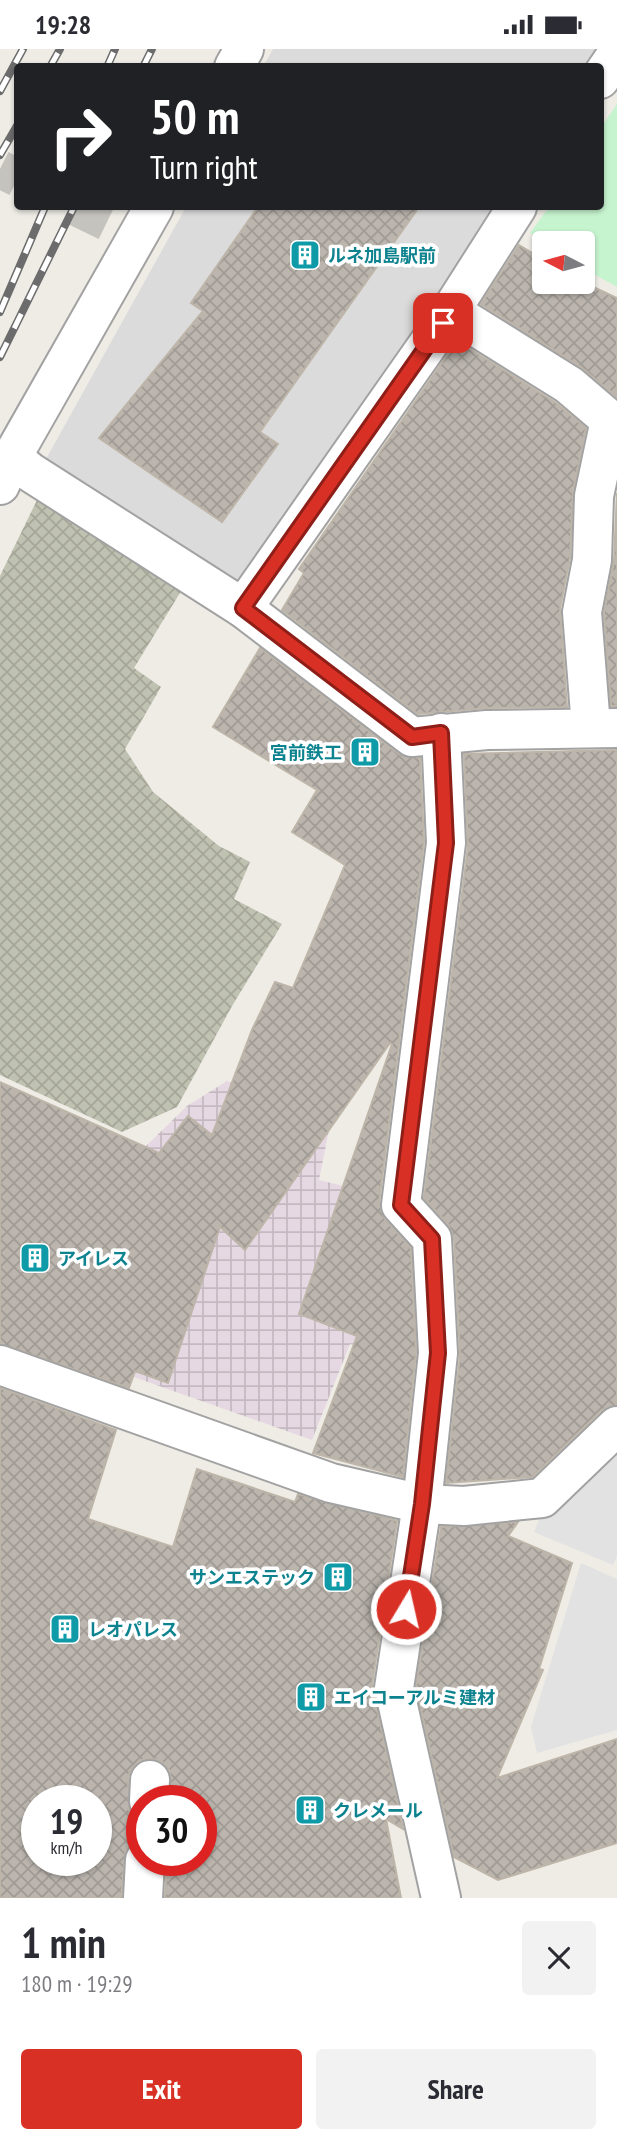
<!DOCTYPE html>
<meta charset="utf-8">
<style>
body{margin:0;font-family:"PT Sans Narrow","Noto Sans JP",sans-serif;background:#f2f2f3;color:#2b2b33;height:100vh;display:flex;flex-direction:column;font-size:26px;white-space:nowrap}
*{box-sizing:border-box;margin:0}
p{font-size:23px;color:#7c7c81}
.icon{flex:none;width:38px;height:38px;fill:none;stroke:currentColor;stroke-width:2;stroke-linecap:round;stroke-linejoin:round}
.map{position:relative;height:1849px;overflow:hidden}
.sheet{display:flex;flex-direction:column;background:#fff;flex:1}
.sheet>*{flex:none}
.hud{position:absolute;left:14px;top:14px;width:590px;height:147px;border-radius:7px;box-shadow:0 2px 5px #0004;background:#202124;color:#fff;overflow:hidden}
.needle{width:46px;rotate:276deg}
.tools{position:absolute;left:532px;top:182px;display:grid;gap:14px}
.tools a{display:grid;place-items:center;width:63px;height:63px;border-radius:7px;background:#fff;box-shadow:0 2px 5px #0004;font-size:35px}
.speed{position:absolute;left:21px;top:1736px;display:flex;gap:14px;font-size:35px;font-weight:700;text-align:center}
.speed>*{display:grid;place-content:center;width:91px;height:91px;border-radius:50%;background:#fff;box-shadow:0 2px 5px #0004;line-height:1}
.speed small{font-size:18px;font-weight:400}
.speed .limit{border:10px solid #d22;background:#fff;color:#111}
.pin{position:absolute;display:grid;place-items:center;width:60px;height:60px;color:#fff;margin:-30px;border-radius:14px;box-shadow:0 4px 10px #0006}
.me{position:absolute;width:77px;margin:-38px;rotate:9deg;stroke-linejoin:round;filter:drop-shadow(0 0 5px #0008)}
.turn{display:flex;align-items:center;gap:24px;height:147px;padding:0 21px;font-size:32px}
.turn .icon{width:91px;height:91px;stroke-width:2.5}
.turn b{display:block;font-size:49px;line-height:60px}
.round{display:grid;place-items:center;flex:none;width:74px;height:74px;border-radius:7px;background:#f2f2f3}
.head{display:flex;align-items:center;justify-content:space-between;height:119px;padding:0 21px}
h1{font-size:42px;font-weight:700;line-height:52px}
.action{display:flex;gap:14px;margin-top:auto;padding:14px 21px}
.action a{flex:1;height:80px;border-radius:7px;background:#d93025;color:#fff;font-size:28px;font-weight:700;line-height:80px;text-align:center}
.action a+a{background:#f2f2f3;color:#2b2b33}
.status{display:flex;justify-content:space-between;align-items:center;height:49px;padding:0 35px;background:#fff;direction:ltr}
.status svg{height:19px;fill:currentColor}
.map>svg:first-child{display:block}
</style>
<div class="status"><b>19:28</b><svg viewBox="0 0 49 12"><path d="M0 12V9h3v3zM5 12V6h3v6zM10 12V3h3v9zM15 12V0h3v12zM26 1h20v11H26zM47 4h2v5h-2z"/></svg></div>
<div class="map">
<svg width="617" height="1849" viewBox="0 0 617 1849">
<defs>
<pattern id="industrial-grid" width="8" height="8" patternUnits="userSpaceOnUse" patternTransform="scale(1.75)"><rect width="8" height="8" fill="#e6d8e2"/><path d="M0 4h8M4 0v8" fill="none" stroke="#c5b9c1"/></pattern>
<pattern id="construction-cross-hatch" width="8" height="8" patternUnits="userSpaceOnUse" patternTransform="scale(1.75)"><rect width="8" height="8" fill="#c0c2b1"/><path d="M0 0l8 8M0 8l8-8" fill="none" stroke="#a5a698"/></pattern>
<pattern id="building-cross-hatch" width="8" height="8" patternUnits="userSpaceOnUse" patternTransform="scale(1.75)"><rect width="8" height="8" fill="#bbb5ae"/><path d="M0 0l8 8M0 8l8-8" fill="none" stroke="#a09b95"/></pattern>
</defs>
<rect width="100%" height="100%" fill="#eeece5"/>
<!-- residential -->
<g fill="#dcdbdb">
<path d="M273,0H600L588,17L263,18Z"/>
<path d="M186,158H495L239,542L41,419Z"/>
</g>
<!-- industrial -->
<path fill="url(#industrial-grid)" d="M227,1032L330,1076L319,1131L384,1147L380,1169L414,1187L427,1316L350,1295L312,1391L46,1297L99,1143L187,1057Z"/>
<!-- construction -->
<path fill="url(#construction-cross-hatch)" d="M39,447L183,539L134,619L161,638L125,700L153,743L219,797L250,813L234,850L282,875L232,957L177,1058L122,1083L0,1026V527Z"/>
<!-- park -->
<path fill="#c6f4cf" d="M617,55V238L583,219V194H545L530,184L549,158H600V80Z"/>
<!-- parking -->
<g fill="#e2e2e2">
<path d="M617,1407V1507L613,1516L534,1483L544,1459Z"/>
<path d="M581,1514L617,1530V1681L537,1704L531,1678Z"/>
</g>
<!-- building -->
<g fill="url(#building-cross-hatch)" stroke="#beb5a9" stroke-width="2" fill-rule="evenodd">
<path d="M258,158H419L260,383L278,395L222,473L99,389L203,262L191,254Z"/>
<path d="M519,196L544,211V233H583L617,249V348L581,318L481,255Z"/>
<path d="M457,292L556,354L586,379L573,443L570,509L560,559L567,658L487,659L418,665L282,561L304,524L299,520Z"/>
<path d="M617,444V657H611L604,564L614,512Z"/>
<path d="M260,599L399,705L420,709L424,793L379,1154L385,1170L411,1199L416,1303L403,1428L313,1404L357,1287L299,1265L392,995L390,994L245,1201L220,1178L168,1334L135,1322L129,1339L0,1295V1033L159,1104L188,1067L212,1086L252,981L275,933L293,939L345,816L292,783L317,741L213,678Z"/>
<path d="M617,701V1356L602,1361L532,1428L446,1434L460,1306L454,1189L448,1175L424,1149L468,797L464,705Z"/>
<path d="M0,1339L116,1381L88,1470L173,1498L197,1420L295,1453L298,1445L397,1472L372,1636L403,1780L386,1770L401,1849H165L167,1811H201V1752H171L170,1722L161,1712L150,1709L139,1712L131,1720L128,1729L129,1761L142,1772V1790L126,1800L121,1849H0ZM37,1752H96V1811H37Z"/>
<path d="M518,1473L508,1487L572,1514L539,1620L543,1621L497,1729L617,1690V1794L498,1831L454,1808L416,1638L441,1478Z"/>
</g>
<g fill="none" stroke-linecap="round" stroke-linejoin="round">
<!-- minor-tunnel -->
<g stroke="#c4c3bd" stroke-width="38" stroke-dasharray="38 19" stroke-linecap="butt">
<path d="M0,120L18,129"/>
<path d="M76,158L107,173"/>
</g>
<!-- minor casing -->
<g stroke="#a2a2a2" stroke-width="42">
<g id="minor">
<path d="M234,18L244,0"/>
<path d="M600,30L617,5"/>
<path d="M449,261L569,336L610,371L594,447L592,511L582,563L591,678"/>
<path d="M12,408L30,423L243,559L412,688L487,681L617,679"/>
<path d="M0,436L12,408L154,158"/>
<path d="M243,559L443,274L517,158"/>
<path d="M441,684L446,794L401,1156L432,1190L438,1304L422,1455L394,1639L441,1849"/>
<path d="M0,1316L331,1434L422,1455L464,1457L542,1449L617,1377"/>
<path d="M149,1752L150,1731"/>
<path d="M143,1849L145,1811"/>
</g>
</g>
<!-- minor -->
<use href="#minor" stroke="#fff" stroke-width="38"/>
<!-- rail casing -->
<g stroke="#6c6c6c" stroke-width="8">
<g id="rail">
<path d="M50,18L60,0"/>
<path d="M107,18L115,0"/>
<path d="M143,18L152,0"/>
<path d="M0,42L23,0"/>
<path d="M0,106L18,75"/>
<path d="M0,263L45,158"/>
<path d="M0,308L74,158"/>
</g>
</g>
<!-- rail -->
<use href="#rail" stroke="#fff" stroke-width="5" stroke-dasharray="16" stroke-linecap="butt"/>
</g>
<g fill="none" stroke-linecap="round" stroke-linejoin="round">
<!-- route casing -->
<g stroke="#8d1f18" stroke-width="18">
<path id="route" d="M406,1560L422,1455L438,1304L432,1190L401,1156L446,794L441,684L412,688L243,559L443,274"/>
</g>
<!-- route -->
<use href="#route" stroke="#d93025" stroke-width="12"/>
</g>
<!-- icons -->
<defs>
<g id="building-square" transform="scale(1.575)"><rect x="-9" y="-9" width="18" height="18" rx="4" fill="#0f9aa8" stroke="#fff"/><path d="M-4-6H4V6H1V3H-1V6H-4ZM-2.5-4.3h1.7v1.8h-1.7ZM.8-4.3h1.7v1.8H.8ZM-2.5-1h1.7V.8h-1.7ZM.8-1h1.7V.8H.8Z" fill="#fff"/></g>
</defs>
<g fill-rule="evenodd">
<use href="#building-square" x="305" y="206"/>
<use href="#building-square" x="365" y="703"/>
<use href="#building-square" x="35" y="1209"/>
<use href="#building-square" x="338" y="1528"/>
<use href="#building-square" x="65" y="1580"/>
<use href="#building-square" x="311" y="1648"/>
<use href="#building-square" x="310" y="1761"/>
</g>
<g text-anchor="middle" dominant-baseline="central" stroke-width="7" stroke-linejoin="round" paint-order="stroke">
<!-- culture labels -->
<g font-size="18" font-weight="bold" fill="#0d838f" stroke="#fff" text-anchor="start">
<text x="328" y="206">ルネ加島駅前</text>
<text x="342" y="703" text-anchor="end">宮前鉄工</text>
<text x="58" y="1209">アイレス</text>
<text x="315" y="1528" text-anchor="end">サンエステック</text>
<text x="88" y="1580">レオパレス</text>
<text x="334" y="1648">エイコーアルミ建材</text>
<text x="333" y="1761">クレメール</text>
</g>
</g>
</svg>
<div class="tools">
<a><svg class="needle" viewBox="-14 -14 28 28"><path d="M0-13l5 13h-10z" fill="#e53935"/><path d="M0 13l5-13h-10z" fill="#7c7c81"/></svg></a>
</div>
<div class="speed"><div>19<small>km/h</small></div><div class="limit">30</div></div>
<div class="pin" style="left:443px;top:274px;background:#d93025"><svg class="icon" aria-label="arrive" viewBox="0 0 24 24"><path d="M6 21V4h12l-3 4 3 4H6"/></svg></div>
<svg class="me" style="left:406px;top:1560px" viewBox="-20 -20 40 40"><circle r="17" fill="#d93025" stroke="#fff" stroke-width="3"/><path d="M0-11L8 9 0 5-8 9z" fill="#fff"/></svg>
<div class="hud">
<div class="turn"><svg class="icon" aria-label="right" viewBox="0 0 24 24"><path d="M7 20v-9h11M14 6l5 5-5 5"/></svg><div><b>50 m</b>Turn right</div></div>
</div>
</div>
<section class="sheet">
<div class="head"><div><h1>1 min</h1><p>180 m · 19:29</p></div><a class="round"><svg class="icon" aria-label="close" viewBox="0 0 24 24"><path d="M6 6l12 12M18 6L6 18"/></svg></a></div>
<div class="action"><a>Exit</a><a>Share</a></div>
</section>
